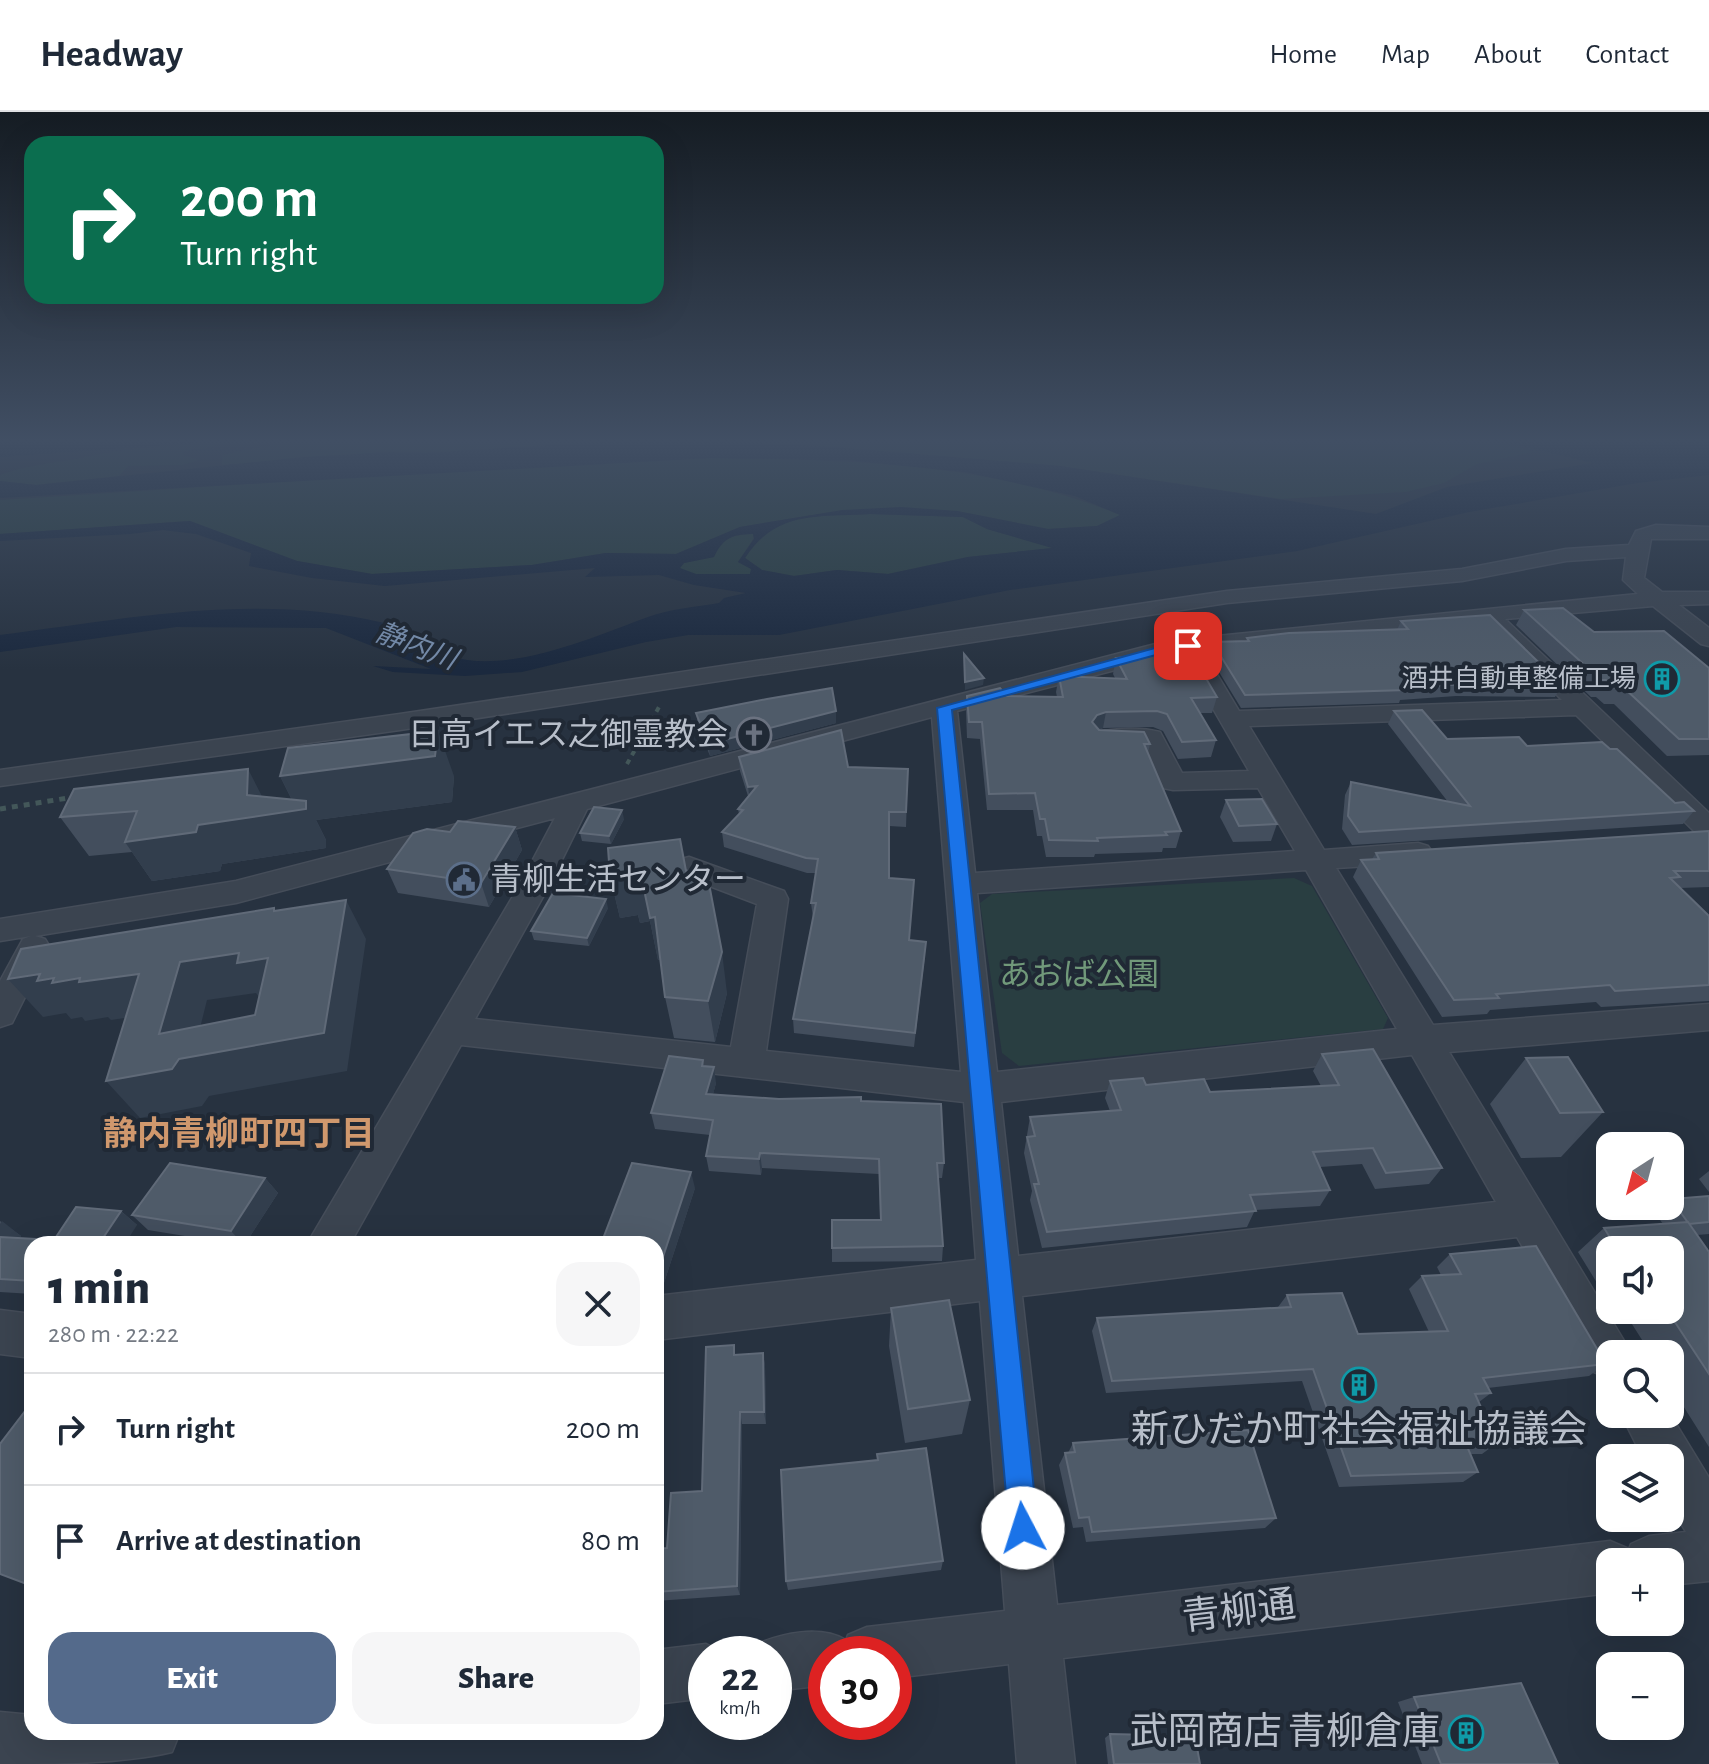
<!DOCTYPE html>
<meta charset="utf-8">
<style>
body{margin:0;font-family:"Alegreya Sans","Noto Sans JP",sans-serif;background:#f6f6f7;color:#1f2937;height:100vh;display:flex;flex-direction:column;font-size:30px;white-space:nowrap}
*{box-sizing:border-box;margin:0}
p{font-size:26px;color:#747a83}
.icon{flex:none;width:44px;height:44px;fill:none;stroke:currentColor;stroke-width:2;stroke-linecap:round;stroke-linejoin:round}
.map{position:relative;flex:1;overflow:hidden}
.panel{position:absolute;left:24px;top:1124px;width:640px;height:504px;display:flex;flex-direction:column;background:#fff;border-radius:24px;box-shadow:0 8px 32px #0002}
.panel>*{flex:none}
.banner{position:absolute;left:24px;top:24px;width:640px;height:168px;border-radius:24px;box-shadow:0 8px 32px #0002;background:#0b6e4f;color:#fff;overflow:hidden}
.needle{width:52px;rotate:216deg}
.controls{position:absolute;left:1596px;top:1020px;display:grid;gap:16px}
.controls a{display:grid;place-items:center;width:88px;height:88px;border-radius:16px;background:#fff;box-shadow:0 8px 32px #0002;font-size:40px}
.speed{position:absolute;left:688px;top:1524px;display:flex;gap:16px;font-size:40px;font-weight:700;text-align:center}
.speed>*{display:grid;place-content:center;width:104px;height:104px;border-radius:50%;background:#fff;box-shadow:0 8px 32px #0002;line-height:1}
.speed small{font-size:20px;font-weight:400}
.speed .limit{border:12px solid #d22;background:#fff;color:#111}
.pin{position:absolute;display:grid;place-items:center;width:68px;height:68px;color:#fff;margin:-34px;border-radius:16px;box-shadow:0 4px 12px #0006}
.me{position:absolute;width:88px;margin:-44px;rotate:355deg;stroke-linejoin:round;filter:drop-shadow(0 0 6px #0008)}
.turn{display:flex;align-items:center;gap:28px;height:168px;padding:0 24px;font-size:36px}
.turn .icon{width:104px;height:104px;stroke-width:2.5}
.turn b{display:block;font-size:56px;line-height:68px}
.round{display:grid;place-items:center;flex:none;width:84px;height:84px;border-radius:24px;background:#f6f6f7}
.summary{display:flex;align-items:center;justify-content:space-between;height:136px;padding:0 24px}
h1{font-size:48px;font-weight:800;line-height:60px}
.action{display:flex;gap:16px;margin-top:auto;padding:16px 24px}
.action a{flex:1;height:92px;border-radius:24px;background:#546a8b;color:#fff;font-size:32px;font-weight:800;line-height:92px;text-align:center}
.action a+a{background:#f6f6f7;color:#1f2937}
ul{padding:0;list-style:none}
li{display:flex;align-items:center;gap:24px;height:112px;padding:0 24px;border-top:2px solid #e0e1e3}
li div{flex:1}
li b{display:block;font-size:30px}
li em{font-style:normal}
header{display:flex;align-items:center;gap:48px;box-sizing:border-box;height:112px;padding:0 40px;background:#fff;border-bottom:2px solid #e0e1e3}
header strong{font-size:38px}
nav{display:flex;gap:44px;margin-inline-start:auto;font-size:28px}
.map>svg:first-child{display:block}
</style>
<header>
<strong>Headway</strong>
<nav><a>Home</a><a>Map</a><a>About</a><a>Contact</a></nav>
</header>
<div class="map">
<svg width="1709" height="1652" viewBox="0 0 1709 1652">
<rect width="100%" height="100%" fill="#273240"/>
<!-- green -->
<g fill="#293e41">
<path d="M298,327H1486L1534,340L1477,352L1444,371L1406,380L1281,387L1060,354L820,334L647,327L425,341L390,340L222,353V343Z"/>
<path d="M228,329L213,335L185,339L183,343L199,348L182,353L128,354L119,364L36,373L0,369V363C33,351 53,352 85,345C132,335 180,333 228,329Z"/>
<path d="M710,346C849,348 990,350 1121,403L1097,414L1048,417L957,399L843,398L740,415L676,442L606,441L532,453L372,462L297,449L190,409L0,422V388L447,359Z"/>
<path d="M870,402L963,405L987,417L1054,436L968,445L888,462L837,458L794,464L762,458L745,446C777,397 818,405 870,402Z"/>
<path d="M753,422L754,426L738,450L752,457L750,462H696L679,457L684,451L714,445C723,425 732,423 753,422Z"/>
<path d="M1294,766L1312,774L1388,906L1383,917L1019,954L1002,941L980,791L992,782Z"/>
</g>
<!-- water -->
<g fill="#1b293e" fill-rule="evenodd">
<path d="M0,327H250L0,345Z"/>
<path d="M647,327L820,334L1060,354L1376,402L1447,375L1593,351L1493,327H1709V363L1637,371L1469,400L1297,439L1010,478L779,523H688L646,530L522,560L465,564L393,560L373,554L431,557L326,516L176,515L0,540V523C127,507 257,480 384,511C411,518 440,544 467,548C524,556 596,524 648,505C670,497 696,495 719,491L724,486L746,481L694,473L659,463L585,465L595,456L385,474L312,466L249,454L251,441L196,422L163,418L130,422L0,429V422L190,409L297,449L372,462L532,453L606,441L676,442L740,415L843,398L901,395L957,399L1048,417L1097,414L1120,403L1075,384L965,360L846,348L710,346L0,386V369L36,373L304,345L390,340L426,341ZM870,402L963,405L987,417L1052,436L968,445L888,462L837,458L794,464L762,458L745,446C775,398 821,405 870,402ZM753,422L754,427L738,450L751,457L750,462H696L680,456L684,451L714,445C723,426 732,422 753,422Z"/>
</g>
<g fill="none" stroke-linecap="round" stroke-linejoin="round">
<!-- minor casing -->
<g stroke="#454d59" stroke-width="3">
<g id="minor">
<path d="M1656,413L1709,415V427H1651L1644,466L1662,480H1709V492L1679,493L1709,516V534L1701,532L1653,494L1505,507L1709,701V726L1699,724L1576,603L1249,614L1324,738L1418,731L1428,734L1433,741L1428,748L1418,751L1336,756L1433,913L1709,892V918L1449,940L1632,1242H1610V1266L1594,1260L1517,1125L1022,1184L1057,1493L1610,1429L1629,1437L1631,1432L1649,1424L1686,1420L1670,1393V1346H1643L1621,1302H1670L1709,1366V1469L1670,1473V1450H1610V1481L1063,1546L1075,1652H1017L1009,1552L894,1566V1542H826V1573L774,1579V1542H751L755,1533C782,1521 820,1513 846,1528L848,1523L867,1515L1005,1499L980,1189L656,1228V1184L976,1148L964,990L461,933L350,1132H307L519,774L555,706L236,791L35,824L45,827L50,835L12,911L0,915V869L23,827L31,824L0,829V807L236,769L1167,529L1638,482L1623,468L1626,445L1566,449L1462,469L1227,491L400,618L0,674V658L400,602L1227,479L1462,457L1566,437L1629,433L1636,419ZM1482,509L1562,588L1239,599L1203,539ZM1181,541L1249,659L1182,661L1160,620C1141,615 1115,616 1096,621L1092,626L1096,631L1142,633L1163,676L1173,678L1258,676L1295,739L975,761L957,599ZM932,605L961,960L766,939L788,787L784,779L689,745L678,748L674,755L678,762L757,792L731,935L475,907L549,774L587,697ZM1306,758L1397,917L997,960L977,781ZM1412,943L1496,1090L1018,1144L1001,990Z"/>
<path d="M0,1198L32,1202V1246L0,1242Z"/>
<path d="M706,1532L726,1542H706V1586L656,1592V1538Z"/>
<path d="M0,1600L32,1603V1620H180L172,1640C120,1652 55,1652 0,1652Z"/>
</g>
</g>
<!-- path-far1 -->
<path stroke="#435759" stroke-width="4" stroke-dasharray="5 5" stroke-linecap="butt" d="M627,652L659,595"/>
<!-- path -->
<path stroke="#435759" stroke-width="5" stroke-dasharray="6 6" stroke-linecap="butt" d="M0,697L74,685"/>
<!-- minor -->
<use href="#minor" fill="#3b4450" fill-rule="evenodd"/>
</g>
<!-- wall -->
<g fill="#434e5d">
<path d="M1524,498L1709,556V643L1667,644L1614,592H1604L1596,585H1591L1516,513Z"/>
<path d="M1401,509L1562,573L1555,585L1456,584L1400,588L1399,591L1241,596L1208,542L1212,530L1246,529L1247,526L1397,518Z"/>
<path d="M1170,532L1217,585L1212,601H1200L1216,628L1211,645L1178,647L1163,619L1153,615L1103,616L1099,618L1150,632L1148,641L1181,719L1176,736H1163L1162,740L1095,742L1094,745H1046L1042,724H1037L1033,698H987L980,627L967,626L966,600L967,584L1057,585L1056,580L1059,564L1115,566L1113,562L1116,546L1168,541Z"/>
<path d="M1394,599L1447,627L1527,634L1610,637L1675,691L1694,699L1683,712L1352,733L1342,717L1345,683L1351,670L1448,690L1388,612Z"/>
<path d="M696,601L836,611L710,644L698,613Z"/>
<path d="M739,645L848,655L908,657L906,715L889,714V766L909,828L925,844L914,935L794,921L793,907L813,806L811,791L816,761H807L724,735L722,720L739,702L738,697L748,684L740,659Z"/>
<path d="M280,664H454L452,690L316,708L326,728V736L222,752L220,759L152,769L132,740L89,744L60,705L262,684L292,688Z"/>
<path d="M1226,688L1277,712L1271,729L1233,730L1220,705Z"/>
<path d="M624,707L611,732L582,729L580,721Z"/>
<path d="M515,715L522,738L489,795L398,781L387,757L450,720Z"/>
<path d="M1709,719V775L1680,776L1709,804V889L1601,895L1596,890L1490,898L1487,902L1442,905L1353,765L1361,748L1372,747L1376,741Z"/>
<path d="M686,759L727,881L715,930L674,926L665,885L661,847L658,848L650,809L640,811L638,803L620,806L610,764Z"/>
<path d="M608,796L589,834L534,828L531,819Z"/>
<path d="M1322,942L1442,1056L1429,1072L1375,1077L1362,1052L1320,1055L1330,1078L1320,1094L1255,1098L1247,1115L1042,1136L1030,1088L1032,1079L1024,1041L1030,1005L1110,999L1105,986L1110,969L1210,980L1321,974L1313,959Z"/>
<path d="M1526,946L1603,1000L1561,1045L1521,1046L1490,992Z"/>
<path d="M703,948L704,954L716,971L713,982L779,987L861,989L944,1051L942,1066H938L943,1134L942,1149L832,1150V1108H880L879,1062L762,1056L761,1063L709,1059L706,1044L710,1023L655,1017L651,1001Z"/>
<path d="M1709,1059V1080L1699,1067Z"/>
<path d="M265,1066L278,1081L245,1132H234L148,1118L132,1103Z"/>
<path d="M695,1076L661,1180H656V1132Z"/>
<path d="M1709,1084V1122L1697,1123L1709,1140V1335L1670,1273V1242H1651L1623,1198H1670V1138H1610V1192L1578,1140L1604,1116L1663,1112L1655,1101L1663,1094H1670V1088L1671,1087Z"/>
<path d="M121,1099L137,1113L32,1132V1182L0,1180V1109L21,1124L19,1126L54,1128Z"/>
<path d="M1450,1142L1606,1252L1589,1264L1488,1276L1491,1281L1479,1290L1497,1331L1482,1342H1471L1478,1360L1463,1370L1339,1375L1302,1269L1106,1281L1092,1219L1097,1206L1278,1195L1287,1183L1358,1222L1429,1220L1409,1177L1422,1164L1441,1163L1437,1155Z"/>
<path d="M891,1196L970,1288L962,1322L905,1331L889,1234Z"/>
<path d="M763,1241L765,1254L766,1312H742L740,1483L656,1489V1437L667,1436L702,1379L737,1243Z"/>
<path d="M1073,1331L1276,1406L1265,1416L1086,1430L1083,1415L1073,1416L1059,1353L1065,1341H1068Z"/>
<path d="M877,1342L943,1449L941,1458L788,1478L786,1469L877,1348Z"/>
<path d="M1414,1585L1558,1652H1422L1398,1590Z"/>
<path d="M1110,1622L1200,1652H1108L1105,1626Z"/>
</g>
<!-- shaded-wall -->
<g fill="#323e4d">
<path d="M984,566L983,573L965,578V570Z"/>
<path d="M836,599V611L710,644L708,632Z"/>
<path d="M1106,600L1103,616L1094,619L1092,610L1097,603Z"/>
<path d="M438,619L454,664L452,690L316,708L326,728V736L222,752L220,759L152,769L125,730L198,713L247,683L248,657L268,696L297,698L280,664Z"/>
<path d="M757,674L750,689L748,675Z"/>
<path d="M622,698L624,707L611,732L609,724Z"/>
<path d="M515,715L522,738L489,795L481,771Z"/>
<path d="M630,761L642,768L655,805L664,846L658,848L650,809L640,811L638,803L620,806L610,764Z"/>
<path d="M606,787L608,796L589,834L587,826Z"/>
<path d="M346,788L366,827L347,959L209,984L202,994L140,1006L106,969L159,922L165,900L111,908L108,905L85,909L82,905L71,907L66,901L43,905L8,867L40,862L180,850L239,841L268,846L262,889L256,881L207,888L193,944L324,921Z"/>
<path d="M722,840L727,881L715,930L708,889Z"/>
<path d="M714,955L716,971L709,998L706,982Z"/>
<path d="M760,1041L762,1056L761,1063L759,1047Z"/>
<path d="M691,1060L695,1076L661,1180L656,1166Z"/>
<path d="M265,1066L278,1081L245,1132H243L231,1119Z"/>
<path d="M121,1099L137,1113L125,1132H99Z"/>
<path d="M2,1109L21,1124L10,1139L0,1131V1112Z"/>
<path d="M763,1241L765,1254L766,1312L764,1300Z"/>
<path d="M740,1300L742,1312L740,1483L737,1474Z"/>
</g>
<!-- building -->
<g fill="#4f5b69" stroke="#606a78" stroke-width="2" fill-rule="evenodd">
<path d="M1563,496L1594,520L1664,519L1709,556V627H1679L1624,576H1615L1606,568H1601L1524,498Z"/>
<path d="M1490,503L1562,573L1462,572L1403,576L1405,578L1245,583L1212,530L1249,529L1247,526L1289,521L1408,517L1401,509Z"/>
<path d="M1184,529L1217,585L1191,586L1216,628L1182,630L1167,602L1157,599L1106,600L1097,603L1092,610L1099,618L1144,620L1150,632H1144L1181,719L1165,720L1167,723L1097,726L1098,729L1049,728L1045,707H1040L1035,681L989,682L982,610H969L967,584L1000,576L1007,584L1063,585L1059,564L1127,567L1116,546L1174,540L1170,532Z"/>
<path d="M964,542L984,566L965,570Z"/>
<path d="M832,576L836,599L708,632L696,601L767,587Z"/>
<path d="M1422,598L1447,627L1519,625L1527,634L1602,630L1610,637H1617L1675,691L1684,690L1694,699L1359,720L1348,704L1351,670L1470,694L1394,599Z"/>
<path d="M841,618L848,655L908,657L906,700H889V766L914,768L909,828L926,830L915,921L793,907L816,791H811L818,747L806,746L722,720L743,698L738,697L757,674L748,675L739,645Z"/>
<path d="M438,619L435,644L280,664L288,636Z"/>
<path d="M248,657L247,683L306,689V697L198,713L196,720L125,730L137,699L60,705L74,677Z"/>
<path d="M1262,687L1277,712L1239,714L1226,688Z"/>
<path d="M594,695L622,698L609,724L580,721Z"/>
<path d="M458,709L515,715L481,771L387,757L413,721L427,717L450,720Z"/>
<path d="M1709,719V759H1674L1680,765L1670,766L1709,804V873L1615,879L1610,873L1496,882L1499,886L1454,888L1361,748L1379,747L1376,741Z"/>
<path d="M680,727L686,759L706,756L722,840L708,889L665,885L655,805L650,806L642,768L631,769L630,761L610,764L608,736Z"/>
<path d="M553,781L606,787L587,826L531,819Z"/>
<path d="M346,788L324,921L179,947L172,957L106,969L139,862L79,870L80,866L52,871L54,866L37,869L40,862L8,867L21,837L274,796V799ZM239,841L237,851L268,846L255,903L159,922L180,850Z"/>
<path d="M1373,937L1442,1056L1386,1061L1373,1036L1313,1040L1330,1078L1250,1083L1256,1099L1047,1120L1034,1072H1039L1027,1025L1035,1024L1030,1005L1121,998L1110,969L1143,966L1146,973L1204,967L1210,980L1339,973L1322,942Z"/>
<path d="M669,944L703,948L702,954L714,955L706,982L779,987L861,985V989L941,992L944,1051H937L943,1134L832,1136V1108H881L879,1047L760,1041L759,1047L706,1044L713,1008L651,1001Z"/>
<path d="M1568,945L1603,1000L1560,1001L1526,946Z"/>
<path d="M170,1051L265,1066L231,1119L132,1103Z"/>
<path d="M632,1051L691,1060L656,1166V1132H601Z"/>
<path d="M1709,1084V1110L1689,1112L1671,1087Z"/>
<path d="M76,1095L121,1099L99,1132H32V1169L0,1167V1125L54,1128Z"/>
<path d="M1688,1110L1709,1140V1262L1667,1198H1670V1138H1618L1604,1116Z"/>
<path d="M1536,1134L1606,1252L1483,1266L1491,1281L1475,1282L1497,1331L1466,1332L1478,1360L1351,1364L1313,1257L1112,1269L1097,1206L1291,1195L1287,1183L1342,1181L1358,1222L1448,1219L1422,1164L1461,1162L1450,1142Z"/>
<path d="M949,1188L970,1288L908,1297L891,1196Z"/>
<path d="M734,1233V1243L763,1241L764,1300H740L737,1474L656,1480V1437L667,1436L671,1381L702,1379L706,1235Z"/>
<path d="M32,1290V1474L0,1462V1332Z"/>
<path d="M1248,1318L1276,1406L1092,1420L1089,1405L1079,1406L1065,1341L1075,1340L1073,1331Z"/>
<path d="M926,1336L943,1449L786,1469L781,1358L878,1348L877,1342Z"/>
<path d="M1521,1571L1558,1652H1441L1414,1585Z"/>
<path d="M1110,1622L1195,1624L1200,1652H1114Z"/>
</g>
<!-- sky -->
<linearGradient id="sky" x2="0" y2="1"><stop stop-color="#151c23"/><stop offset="0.59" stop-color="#414f64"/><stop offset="1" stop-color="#414f64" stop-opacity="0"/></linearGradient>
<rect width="1709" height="558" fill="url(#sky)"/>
<!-- route -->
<path fill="#1a73e8" stroke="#114b97" stroke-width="2" d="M1188,530L1193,531V536L1167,540L952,598L1038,1416L1034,1426L1023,1431L1013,1426L1009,1416L937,596L1162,534Z"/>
<!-- icons -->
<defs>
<g id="building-ring" transform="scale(1.8)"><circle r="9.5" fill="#202935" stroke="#0f9aa8" stroke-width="1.5"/><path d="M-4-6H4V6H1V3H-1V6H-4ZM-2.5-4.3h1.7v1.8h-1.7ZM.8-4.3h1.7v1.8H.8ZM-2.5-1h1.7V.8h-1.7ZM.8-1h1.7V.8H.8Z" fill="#0f9aa8"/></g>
<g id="church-ring" transform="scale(1.8)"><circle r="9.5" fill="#202935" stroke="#6b7280" stroke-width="1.5"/><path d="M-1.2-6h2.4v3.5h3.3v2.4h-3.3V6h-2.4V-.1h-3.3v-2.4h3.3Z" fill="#6b7280"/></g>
<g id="civic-ring" transform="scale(1.8)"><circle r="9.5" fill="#202935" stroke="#5c6f8a" stroke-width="1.5"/><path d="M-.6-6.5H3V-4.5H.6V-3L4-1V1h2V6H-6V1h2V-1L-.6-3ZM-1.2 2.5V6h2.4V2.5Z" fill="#5c6f8a"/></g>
</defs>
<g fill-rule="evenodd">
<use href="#building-ring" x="1662" y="567"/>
<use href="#church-ring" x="754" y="623"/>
<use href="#civic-ring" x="464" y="768"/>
<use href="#building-ring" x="1359" y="1273"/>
<use href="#building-ring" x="1466" y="1621"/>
</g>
<g text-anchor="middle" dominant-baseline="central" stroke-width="8" stroke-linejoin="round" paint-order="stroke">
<!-- far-poi labels -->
<g font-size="26" fill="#b8bfca" stroke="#202935" text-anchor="end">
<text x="1636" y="567">酒井自動車整備工場</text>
</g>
<!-- far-water labels -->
<g font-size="28" font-style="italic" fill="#7389a7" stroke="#202935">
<text transform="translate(416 535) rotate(21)">静内川</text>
</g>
<!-- poi labels -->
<g font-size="32" fill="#b8bfca" stroke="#202935" text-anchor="end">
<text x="728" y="623">日高イエス之御霊教会</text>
<text x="490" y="768" text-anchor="start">青柳生活センター</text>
</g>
<!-- park labels -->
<g font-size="32" fill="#71997a" stroke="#202935">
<text x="1079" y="863">あおば公園</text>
</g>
<!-- neighbourhood labels -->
<g font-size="34" font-weight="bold" fill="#d0986d" stroke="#202935">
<text x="239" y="1023">静内青柳町四丁目</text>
</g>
<!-- near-poi labels -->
<g font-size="38" fill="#b8bfca" stroke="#202935">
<text x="1359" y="1319">新ひだか町社会福祉協議会</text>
<text x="1440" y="1621" text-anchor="end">武岡商店 青柳倉庫</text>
</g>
<!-- near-street labels -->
<g font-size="38" fill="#b8bfca" stroke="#202935">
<text transform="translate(1239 1500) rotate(-7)">青柳通</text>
</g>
</g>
</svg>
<div class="controls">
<a><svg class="needle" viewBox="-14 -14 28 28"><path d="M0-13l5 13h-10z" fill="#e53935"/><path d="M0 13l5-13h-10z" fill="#747a83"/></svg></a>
<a><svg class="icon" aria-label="sound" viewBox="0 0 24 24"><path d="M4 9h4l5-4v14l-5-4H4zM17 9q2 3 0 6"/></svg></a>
<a><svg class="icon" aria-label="search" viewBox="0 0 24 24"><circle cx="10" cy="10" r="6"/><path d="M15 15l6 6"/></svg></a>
<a><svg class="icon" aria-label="layers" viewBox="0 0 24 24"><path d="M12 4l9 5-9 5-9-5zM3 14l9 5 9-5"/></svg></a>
<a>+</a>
<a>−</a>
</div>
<div class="speed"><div>22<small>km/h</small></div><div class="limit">30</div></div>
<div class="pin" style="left:1188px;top:534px;background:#d93025"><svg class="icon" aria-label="arrive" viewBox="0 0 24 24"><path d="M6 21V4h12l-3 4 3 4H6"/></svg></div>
<svg class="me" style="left:1023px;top:1416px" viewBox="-20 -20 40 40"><circle r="19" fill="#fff"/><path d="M0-13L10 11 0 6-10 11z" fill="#1a73e8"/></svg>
<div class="banner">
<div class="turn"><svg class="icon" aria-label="right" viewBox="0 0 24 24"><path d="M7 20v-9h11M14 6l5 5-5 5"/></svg><div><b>200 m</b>Turn right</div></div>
</div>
<section class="panel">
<div class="summary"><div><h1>1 min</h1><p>280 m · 22:22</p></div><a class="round"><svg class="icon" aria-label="close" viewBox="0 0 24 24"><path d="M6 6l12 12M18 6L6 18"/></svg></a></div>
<ul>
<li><svg class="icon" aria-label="right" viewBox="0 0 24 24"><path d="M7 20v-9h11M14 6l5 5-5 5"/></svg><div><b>Turn right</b></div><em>200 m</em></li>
<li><svg class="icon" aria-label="arrive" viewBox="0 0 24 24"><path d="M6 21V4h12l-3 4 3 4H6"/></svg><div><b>Arrive at destination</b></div><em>80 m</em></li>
</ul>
<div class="action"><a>Exit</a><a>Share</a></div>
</section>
</div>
